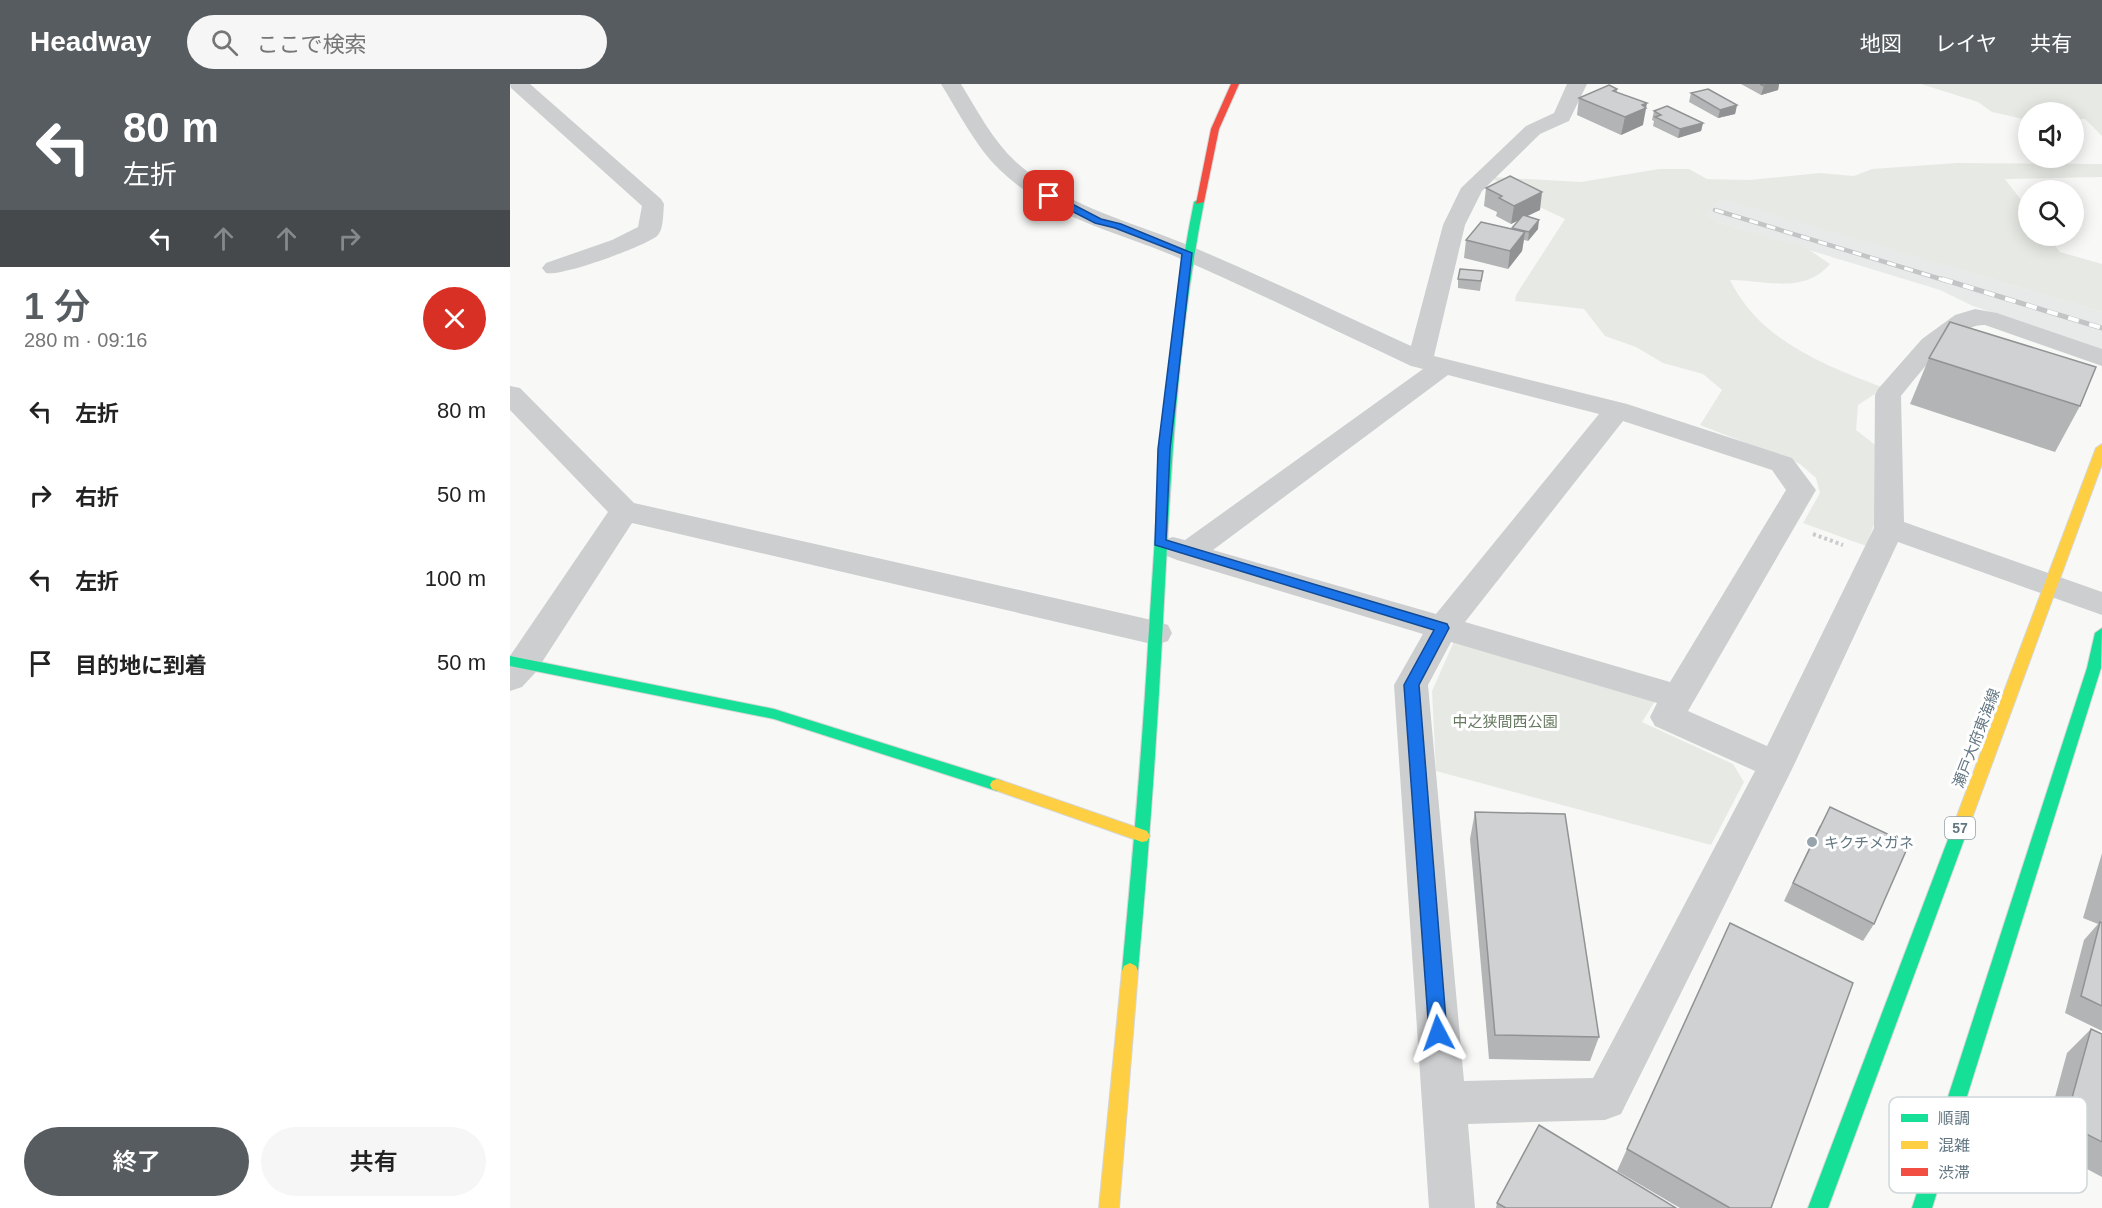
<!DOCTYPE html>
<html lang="ja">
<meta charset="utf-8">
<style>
body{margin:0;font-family:Helvetica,"Noto Sans JP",sans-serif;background:#f6f6f6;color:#222;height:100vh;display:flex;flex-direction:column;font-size:22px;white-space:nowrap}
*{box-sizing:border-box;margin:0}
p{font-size:20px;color:#767676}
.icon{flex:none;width:33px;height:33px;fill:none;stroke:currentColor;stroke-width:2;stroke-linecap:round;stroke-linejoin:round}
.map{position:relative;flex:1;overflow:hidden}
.panel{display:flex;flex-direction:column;background:#fff;width:510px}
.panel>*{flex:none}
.banner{background:#575c60;color:#fff;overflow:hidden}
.fabs{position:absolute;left:1508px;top:18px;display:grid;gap:12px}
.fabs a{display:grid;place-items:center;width:66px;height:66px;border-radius:50%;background:#fff;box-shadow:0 3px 15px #0003;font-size:30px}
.pin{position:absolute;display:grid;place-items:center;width:51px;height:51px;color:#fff;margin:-26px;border-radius:12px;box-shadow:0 3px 9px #0006}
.me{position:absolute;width:66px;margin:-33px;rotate:356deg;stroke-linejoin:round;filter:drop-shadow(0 0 4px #0008)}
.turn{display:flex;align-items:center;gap:21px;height:126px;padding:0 24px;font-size:27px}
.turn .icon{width:78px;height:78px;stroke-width:2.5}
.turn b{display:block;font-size:42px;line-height:51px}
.lanes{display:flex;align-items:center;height:57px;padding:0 24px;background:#0003;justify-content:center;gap:30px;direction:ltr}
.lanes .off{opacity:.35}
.round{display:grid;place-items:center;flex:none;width:63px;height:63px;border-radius:32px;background:#f6f6f6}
.head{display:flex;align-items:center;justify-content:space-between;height:102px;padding:0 24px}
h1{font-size:36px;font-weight:600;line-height:45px;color:#575c60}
.primary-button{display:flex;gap:12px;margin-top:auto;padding:12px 24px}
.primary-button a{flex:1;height:69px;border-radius:36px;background:#575c60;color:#fff;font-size:24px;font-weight:600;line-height:69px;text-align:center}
.primary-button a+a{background:#f6f6f6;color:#222}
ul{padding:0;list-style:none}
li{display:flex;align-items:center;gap:18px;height:84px;padding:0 24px}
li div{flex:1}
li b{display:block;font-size:22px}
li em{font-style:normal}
header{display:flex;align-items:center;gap:36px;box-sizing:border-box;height:84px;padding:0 30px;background:#575c60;color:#fff}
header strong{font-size:28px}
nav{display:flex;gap:33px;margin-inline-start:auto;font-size:21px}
.search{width:420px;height:54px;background:#f6f6f6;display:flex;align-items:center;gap:15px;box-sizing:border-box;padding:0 21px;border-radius:33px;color:#767676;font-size:22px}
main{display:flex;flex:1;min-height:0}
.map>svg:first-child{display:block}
</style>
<header>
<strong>Headway</strong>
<div class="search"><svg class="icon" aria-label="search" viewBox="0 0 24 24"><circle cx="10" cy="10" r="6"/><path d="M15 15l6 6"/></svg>ここで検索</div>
<nav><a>地図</a><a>レイヤ</a><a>共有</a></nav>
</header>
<main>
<section class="panel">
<div class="banner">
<div class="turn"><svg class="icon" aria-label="left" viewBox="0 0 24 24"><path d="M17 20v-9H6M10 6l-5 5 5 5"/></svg><div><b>80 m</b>左折</div></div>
<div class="lanes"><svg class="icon" aria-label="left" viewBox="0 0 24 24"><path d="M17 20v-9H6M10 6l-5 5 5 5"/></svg><svg class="icon off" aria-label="ahead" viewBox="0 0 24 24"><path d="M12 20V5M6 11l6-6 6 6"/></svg><svg class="icon off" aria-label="ahead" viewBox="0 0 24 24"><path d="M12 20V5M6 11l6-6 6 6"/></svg><svg class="icon off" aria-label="right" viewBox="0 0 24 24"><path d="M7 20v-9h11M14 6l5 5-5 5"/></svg></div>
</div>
<div class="head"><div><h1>1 分</h1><p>280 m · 09:16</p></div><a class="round" style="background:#d93025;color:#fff"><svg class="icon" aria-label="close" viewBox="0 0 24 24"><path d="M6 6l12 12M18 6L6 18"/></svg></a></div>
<ul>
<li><svg class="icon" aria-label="left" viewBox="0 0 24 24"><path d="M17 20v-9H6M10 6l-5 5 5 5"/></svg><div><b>左折</b></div><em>80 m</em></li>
<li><svg class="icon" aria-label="right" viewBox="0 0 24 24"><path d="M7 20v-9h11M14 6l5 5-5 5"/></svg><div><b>右折</b></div><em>50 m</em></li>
<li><svg class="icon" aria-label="left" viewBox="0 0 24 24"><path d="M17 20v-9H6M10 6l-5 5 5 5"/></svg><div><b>左折</b></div><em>100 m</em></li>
<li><svg class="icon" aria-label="arrive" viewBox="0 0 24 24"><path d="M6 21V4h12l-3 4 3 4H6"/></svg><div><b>目的地に到着</b></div><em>50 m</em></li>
</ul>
<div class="primary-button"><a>終了</a><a>共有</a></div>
</section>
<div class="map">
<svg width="1592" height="1124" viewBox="0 0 1592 1124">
<rect width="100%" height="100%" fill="#f8f8f7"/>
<!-- built -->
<path fill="#e8eae9" d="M1211,114L1592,228V266L1463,222L1430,206L1207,138L1194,130Z"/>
<!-- green -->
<g fill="#e7eae4">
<path d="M1411,0H1592V52L1575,35H1563V28H1518V36L1482,28L1468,18Z"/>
<path d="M1446,79L1592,80V93L1495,95L1518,125V152H1538L1550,168L1592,180V228L1212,115L1195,130L1207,138L1298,165L1320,180C1294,211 1254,196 1220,196C1250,257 1314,281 1374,304L1348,321L1346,346L1368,363L1365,438L1356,462L1293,439L1310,409L1306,394L1290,380L1190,341L1212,306L1193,290L1153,279L1126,263L1095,252L1074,225L1005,217L1006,211L1055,135L1017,117L980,93L1071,98L1149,85H1179L1197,95L1239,96L1310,89L1344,92L1362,85Z"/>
<path d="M946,553L1147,614L1132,638L1223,680L1234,698L1201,761L926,687L922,607Z"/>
</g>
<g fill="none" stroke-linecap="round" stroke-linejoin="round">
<!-- fast casing -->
<g stroke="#d5d6d6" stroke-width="2">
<g id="fast">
<path d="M689,115L694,118C665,264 660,408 652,556C646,667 638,777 628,887L626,892L620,895L614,892L612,887C622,778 632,670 638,561C648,411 654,265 684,118Z"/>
<path d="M1592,544L1591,584L1422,1124H1402L1577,584L1585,549Z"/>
<path d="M0,572L264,625L487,695L492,697L494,701L492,705L487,707L264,635L0,582Z"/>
<path d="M1450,739L1455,741L1458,745L1318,1124H1298L1442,745L1445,741Z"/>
</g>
</g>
<!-- slow casing -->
<g stroke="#d5d6d6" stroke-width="2">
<g id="slow">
<path d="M1592,360V380L1458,745L1455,749L1450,751L1445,749L1442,745L1586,364Z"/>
<path d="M487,695L637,747L640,752L637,757L632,758L482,705L480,701L482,697Z"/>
<path d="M620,879L626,882L628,887L609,1124H589L612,887L614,882Z"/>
</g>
</g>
<!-- jam casing -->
<g stroke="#d5d6d6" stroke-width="2">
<path id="jam" d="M721,0H729L709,45L694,118L686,120L701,45Z"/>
</g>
<!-- path -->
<path stroke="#cacbcc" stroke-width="4" stroke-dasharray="3 3" stroke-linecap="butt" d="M1303,450L1333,461"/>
<!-- street -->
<g fill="#cdcecf" fill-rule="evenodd">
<path d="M0,0H20L151,115L154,120C153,129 154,146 147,152C133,163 51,193 36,189L32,184L36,179L102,156L128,143L132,122L1,4Z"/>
<path d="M431,0H451C467,26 483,57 506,78C557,124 624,138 685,164C758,195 829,229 901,262L933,141L951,104L1016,42L1044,29L1057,0H1077L1059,37L1030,50L972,107L955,141L924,272L1117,320L1282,374L1306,406L1178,627L1257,662L1364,444L1365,311L1368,305L1412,255L1445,231L1465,225L1487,229L1592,265V282L1475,241C1445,239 1409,291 1391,312L1394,438L1592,508V531L1388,458L1284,681L1111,1030L1095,1036L958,1040L965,1124H919L884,601L913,550L667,476L652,470L648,463L652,456L663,453L675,456L913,285L901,282C824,246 747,208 669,174C609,148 539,134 490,86C466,63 449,29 431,0ZM938,291L1089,330L926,530L703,466ZM1113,337L1262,386L1276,406L1160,598L955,538ZM941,558L1147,619L1140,633L1145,642L1245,687L1083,994L954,997L918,601Z"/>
<path d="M0,302L10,304L124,419L646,537L658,541L662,549L658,557L646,561L122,439L25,589L12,603L0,607V572L98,428L0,326Z"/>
</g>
<!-- fast -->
<use href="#fast" fill="#16e098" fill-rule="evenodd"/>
<!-- slow -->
<use href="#slow" fill="#ffcf43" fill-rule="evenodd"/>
<!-- jam -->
<use href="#jam" fill="#f24e42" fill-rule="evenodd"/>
<!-- rail-far1 casing -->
<g stroke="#c2c4c5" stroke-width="4.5">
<path id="rail-far1" d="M1205,126L1437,197"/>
</g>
<!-- rail casing -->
<g stroke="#c2c4c5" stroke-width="5">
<path id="rail" d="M1432,195L1592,244"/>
</g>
<!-- rail-far1 -->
<use href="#rail-far1" stroke="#fff" stroke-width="3" stroke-dasharray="9" stroke-linecap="butt"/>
<!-- rail -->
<use href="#rail" stroke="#fff" stroke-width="4" stroke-dasharray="11" stroke-linecap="butt"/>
</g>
<!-- wall -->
<g fill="#b2b4b5">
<path d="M1231,0H1269L1268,6L1251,11Z"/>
<path d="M1107,5V8L1133,41L1111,51L1067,31L1069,14Z"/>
<path d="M1181,9L1227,21L1225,30L1208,34L1179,18Z"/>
<path d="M1144,27L1193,39L1191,47L1168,54L1143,42L1144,37L1142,36Z"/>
<path d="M976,104L1030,126L1016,132L1028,145L1018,157L1014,156L1012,167L998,185L954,174L956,156L1002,145L1009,136L1001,140L986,132L987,128L974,122Z"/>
<path d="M973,187L970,207L948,204V195Z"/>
<path d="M1419,274L1570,322L1545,368L1400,320Z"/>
<path d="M965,728L1089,953L1080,977L979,975L960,755Z"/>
<path d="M1310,741L1364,840L1353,857L1274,817Z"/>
<path d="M1592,769V947L1555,929L1574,856L1588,840L1573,834Z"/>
<path d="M1220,839L1261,1124H1170L1107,1087Z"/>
<path d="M1581,945L1592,950V1093L1532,1061L1557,969Z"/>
<path d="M987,1119L1166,1124H986Z"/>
</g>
<!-- shaded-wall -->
<g fill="#919293">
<path d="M1261,0H1269L1268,6L1251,11L1254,2Z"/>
<path d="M1137,19L1133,41L1111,51L1115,33L1132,21Z"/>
<path d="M1227,21L1225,30L1208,34L1210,26Z"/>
<path d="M1193,39L1191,47L1168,54L1170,45Z"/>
<path d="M1032,108L1030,126L1001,140L1004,122Z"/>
<path d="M1029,136L1028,145L1018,157L1019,148Z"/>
<path d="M1015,148L1012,167L998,185L1000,167Z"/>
</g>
<!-- building -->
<g fill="#cfd1d2" stroke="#919293" stroke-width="1.5">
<path d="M1250,0H1261L1254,2Z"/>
<path d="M1099,1L1107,5L1103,7L1137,19L1132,21L1136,24L1115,33L1069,14Z"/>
<path d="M1198,5L1227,21L1210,26L1181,9Z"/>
<path d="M1157,22L1193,39L1170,45L1145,33L1151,31L1144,27Z"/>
<path d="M1000,92L1032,108L1004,122L989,114L992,112L976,104Z"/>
<path d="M1013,131L1029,136L1019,148L1002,144Z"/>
<path d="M971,138L1015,148L1000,167L956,156Z"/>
<path d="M950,185L973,187L971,197L948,195Z"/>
<path d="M1440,238L1586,283L1570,322L1419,274Z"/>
<path d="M1320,723L1399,760L1364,840L1283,799Z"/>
<path d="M965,728L1055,730L1089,953L985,951Z"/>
<path d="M1590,838L1592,839V922L1571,912Z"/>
<path d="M1220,839L1343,899L1261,1124H1220L1117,1065Z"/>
<path d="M1581,945L1592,950V1058L1555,1039Z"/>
<path d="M1029,1041L1166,1124H996L987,1119Z"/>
</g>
<!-- route -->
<path fill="#1a73e8" stroke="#114b97" stroke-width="1.5" d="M536,110H543L591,135L611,140L682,169L660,365L656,456L937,540L939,544L909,601L937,949L934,955L928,957L922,955L919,949L894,601L924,546L645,461L648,365L672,170L605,144L585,139L536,114Z"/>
<!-- markers -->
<circle fill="#97a4ab" stroke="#fff" stroke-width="2" cx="1302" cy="758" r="6"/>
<g text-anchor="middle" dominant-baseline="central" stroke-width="6" stroke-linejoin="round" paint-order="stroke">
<!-- shield labels -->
<rect fill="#fff" stroke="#92a0a8" stroke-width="1.5" x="1435" y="733" width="30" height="22" rx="4.5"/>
<g font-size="14" font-weight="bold" fill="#637782">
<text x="1450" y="744">57</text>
</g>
<!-- park labels -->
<g font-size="15" fill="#687a62" stroke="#fff">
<text x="995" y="637">中之狭間西公園</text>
</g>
<!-- street labels -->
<g font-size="15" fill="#637782" stroke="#fff">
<text transform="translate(1466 654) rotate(-69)">瀬戸大府東海線</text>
</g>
<!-- poi labels -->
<g font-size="15" fill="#637782" stroke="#fff" text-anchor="start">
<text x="1314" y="758">キクチメガネ</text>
</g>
</g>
<!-- legend -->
<rect x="1379" y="1013" width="198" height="96" rx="9" fill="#fff" stroke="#d0d6da" stroke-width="1.5"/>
<rect x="1391" y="1030" width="27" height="8" fill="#16e098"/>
<rect x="1391" y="1057" width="27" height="8" fill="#ffcf43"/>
<rect x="1391" y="1084" width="27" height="8" fill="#f24e42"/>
<g font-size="16" fill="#637782">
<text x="1428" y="1040">順調</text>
<text x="1428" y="1067">混雑</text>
<text x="1428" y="1094">渋滞</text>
</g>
</svg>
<div class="fabs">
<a><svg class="icon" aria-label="sound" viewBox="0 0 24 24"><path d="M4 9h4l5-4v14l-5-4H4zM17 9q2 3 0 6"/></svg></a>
<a><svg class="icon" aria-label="search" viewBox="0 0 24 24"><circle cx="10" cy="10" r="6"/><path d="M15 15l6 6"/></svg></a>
</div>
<div class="pin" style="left:539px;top:112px;background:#d93025"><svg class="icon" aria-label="arrive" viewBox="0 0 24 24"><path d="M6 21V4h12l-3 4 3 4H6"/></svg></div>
<svg class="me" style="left:928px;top:949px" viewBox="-20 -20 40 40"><path d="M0-17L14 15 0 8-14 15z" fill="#1a73e8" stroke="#fff" stroke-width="4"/></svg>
</div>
</main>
